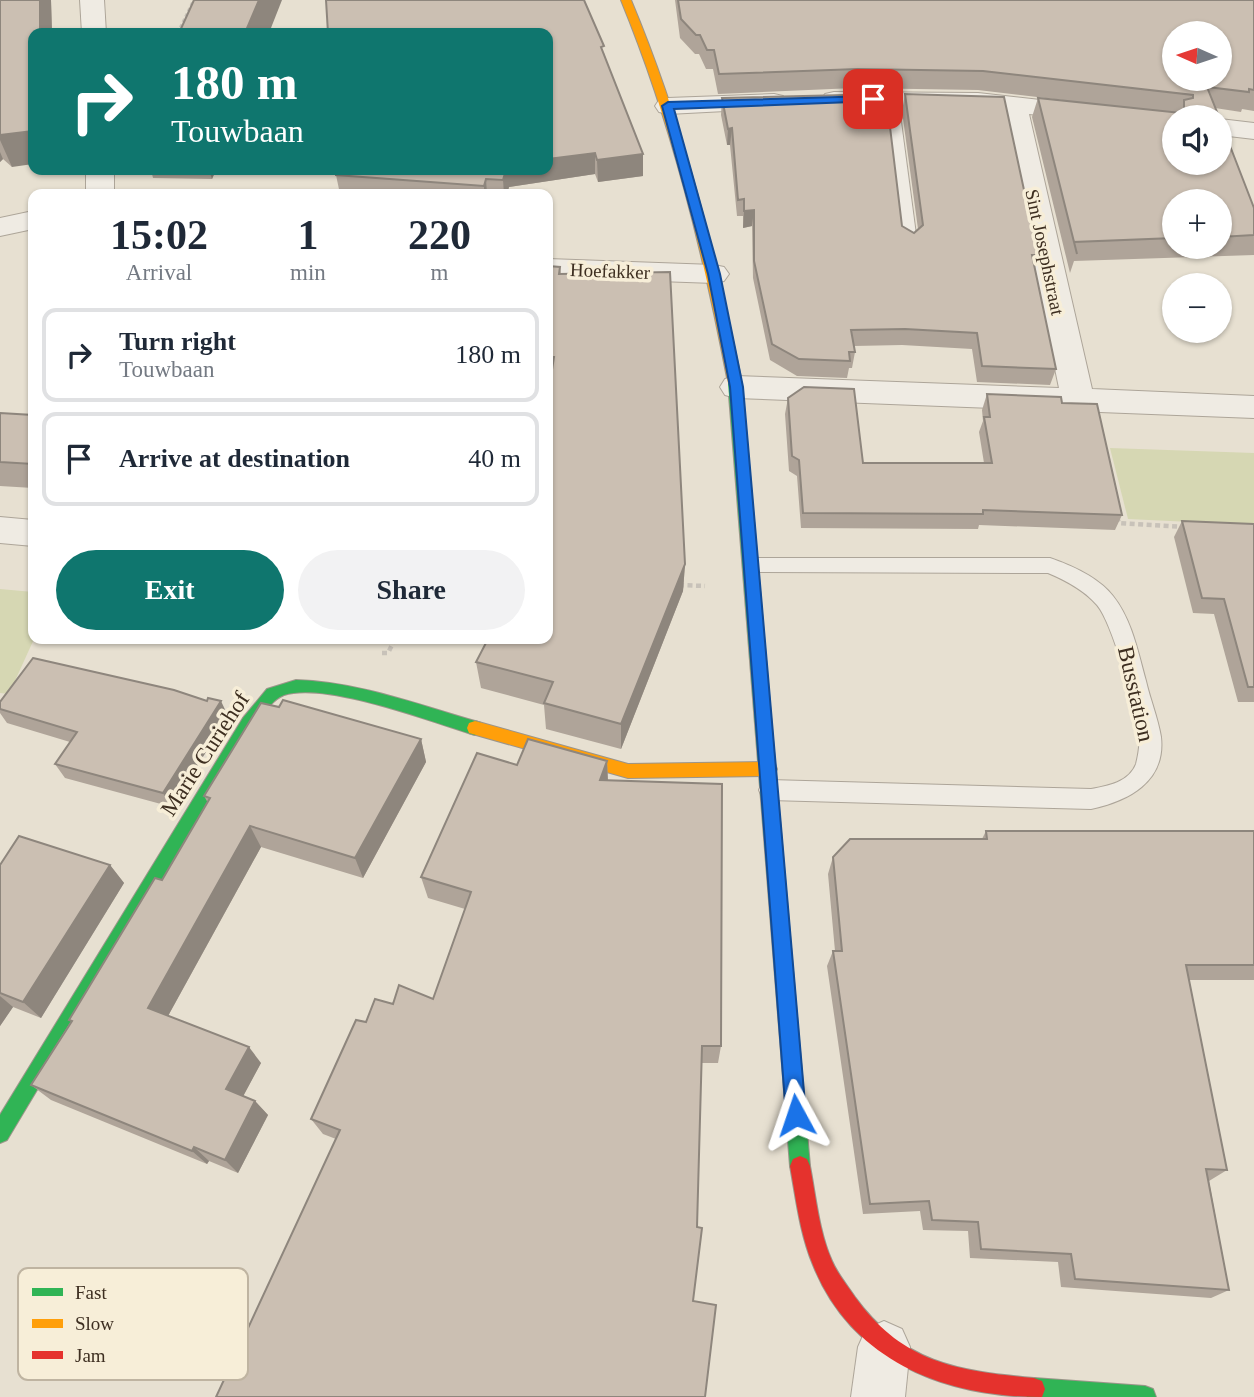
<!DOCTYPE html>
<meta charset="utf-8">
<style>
body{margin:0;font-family:Georgia,serif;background:#f2f2f3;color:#1f2937;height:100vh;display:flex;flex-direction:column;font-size:26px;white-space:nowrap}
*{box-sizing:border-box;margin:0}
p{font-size:23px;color:#747a83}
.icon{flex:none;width:38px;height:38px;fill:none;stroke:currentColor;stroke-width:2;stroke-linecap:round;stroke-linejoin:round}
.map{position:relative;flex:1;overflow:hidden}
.details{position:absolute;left:28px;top:189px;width:525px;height:455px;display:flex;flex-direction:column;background:#fff;border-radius:14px;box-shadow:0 2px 5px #0004}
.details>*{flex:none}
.top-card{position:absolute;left:28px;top:28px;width:525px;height:147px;border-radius:14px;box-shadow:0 2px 5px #0004;background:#0f766e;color:#fff;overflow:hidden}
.needle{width:46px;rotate:273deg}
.fabs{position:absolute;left:1162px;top:21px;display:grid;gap:14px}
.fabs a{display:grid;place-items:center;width:70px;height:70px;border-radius:50%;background:#fff;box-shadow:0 2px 5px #0004;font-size:35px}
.pin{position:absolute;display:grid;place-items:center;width:60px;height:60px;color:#fff;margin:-30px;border-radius:14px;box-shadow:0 4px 10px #0006}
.me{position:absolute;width:77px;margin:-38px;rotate:355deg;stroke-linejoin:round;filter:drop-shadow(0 0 5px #0008)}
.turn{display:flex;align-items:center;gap:24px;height:147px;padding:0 28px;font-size:32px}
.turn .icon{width:91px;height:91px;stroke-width:2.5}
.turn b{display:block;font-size:49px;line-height:60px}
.eta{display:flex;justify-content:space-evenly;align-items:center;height:119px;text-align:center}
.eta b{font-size:42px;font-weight:700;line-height:49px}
.cta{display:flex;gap:14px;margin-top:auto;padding:14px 28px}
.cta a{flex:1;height:80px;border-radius:42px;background:#0f766e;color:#fff;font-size:28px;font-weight:700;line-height:80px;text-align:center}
.cta a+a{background:#f2f2f3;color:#1f2937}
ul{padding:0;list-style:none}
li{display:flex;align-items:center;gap:21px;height:94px;margin:0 14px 10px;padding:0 14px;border:4px solid #e0e1e3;border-radius:14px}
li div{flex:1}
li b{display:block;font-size:26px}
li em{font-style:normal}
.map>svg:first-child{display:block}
</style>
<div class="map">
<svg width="1254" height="1397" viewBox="0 0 1254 1397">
<rect width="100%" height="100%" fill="#e7e0d1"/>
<!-- green -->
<g fill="#d6d7b3">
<path d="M1110,448L1254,453V525L1128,519Z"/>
<path d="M0,589L33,592L34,639L9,694L0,693Z"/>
</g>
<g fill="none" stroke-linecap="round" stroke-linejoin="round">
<!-- lane casing -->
<g stroke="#ada599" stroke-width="2">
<g id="lane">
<path d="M891,95L898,99L917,242L909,247L901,242L884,99Z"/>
<path d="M753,558H1050C1073,566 1098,577 1113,596C1132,620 1138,652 1146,681C1150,699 1158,718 1161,737C1166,782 1128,801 1091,809L770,800L762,797L759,790L762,783L770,780L1091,789C1108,786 1129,782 1136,764C1138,756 1140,746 1139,737C1137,712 1113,624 1097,605C1084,590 1067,581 1048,573L753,572L746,570L743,565L746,560Z"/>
</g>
</g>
<!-- street casing -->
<g stroke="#ada599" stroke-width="2">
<g id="street">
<path d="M80,0H104L106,33H82Z"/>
<path d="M834,92L978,93L1183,116L1174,117V130L1029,114L1092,389L1254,396V418L736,398L725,395L720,387L725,379L736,376L1059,388L1002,111L825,106L821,100L825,94Z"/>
<path d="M774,94L783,96L787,102L783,108L668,114L659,112L655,106L659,100L668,98Z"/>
<path d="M1220,119L1254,123V139L1220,135Z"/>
<rect x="86" y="170" width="28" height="24"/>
<path d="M33,211V229L0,236V218Z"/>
<path d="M548,259L714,265L724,267L729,274L724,281L714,283L548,277Z"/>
<path d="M0,517L33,520V546L0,543Z"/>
<path d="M884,1321L902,1329L910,1347L905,1397H851L858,1347L866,1329Z"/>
</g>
</g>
<!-- fast casing -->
<g stroke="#9c958a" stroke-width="2">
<g id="fast">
<path d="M735,379L742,383L810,1166L807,1173L800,1176L793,1173L790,1166L728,383Z"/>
<path d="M296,680C358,682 416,704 475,721L481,723L483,728L481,733L475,735C432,722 325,681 284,695C271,700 262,716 254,727L7,1140L0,1143V1115L243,718L267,689Z"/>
<path d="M1034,1378L1145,1386L1153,1389L1156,1397H1027L1023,1389L1026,1381Z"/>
</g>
</g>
<!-- slow casing -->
<g stroke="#9c958a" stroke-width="2">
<g id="slow">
<path d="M621,0H631C683,124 715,252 742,383L740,386L735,387L728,383C703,252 672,124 621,0Z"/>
<path d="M475,721L628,764L769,762L775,764L777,769L775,774L769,776L628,778L469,733L467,728L469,723Z"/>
</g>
</g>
<!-- jam casing -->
<g stroke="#9c958a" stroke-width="2">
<path id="jam" d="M800,1156L807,1159L810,1166C816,1197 819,1232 832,1261C837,1273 847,1285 855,1297C903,1363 957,1371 1034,1378L1042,1381L1045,1389L1042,1397C943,1397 851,1360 813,1265C800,1234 796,1199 790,1166L793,1159Z"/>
</g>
<!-- path-far1 -->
<path stroke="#c8c2b9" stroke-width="3.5" stroke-dasharray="3.5 2.5" stroke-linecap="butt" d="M178,33L194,0"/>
<!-- path -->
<g stroke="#c8c2b9" stroke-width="4.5" stroke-dasharray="5 3.5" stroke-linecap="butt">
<path d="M1117,517L1119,523L1184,527"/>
<path d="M679,585L705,586"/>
<path d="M382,653H388L395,639"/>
</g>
<!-- lane -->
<use href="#lane" fill="#efebe3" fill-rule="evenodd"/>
<!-- street -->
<use href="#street" fill="#efebe3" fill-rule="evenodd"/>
<!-- fast -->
<use href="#fast" fill="#30b455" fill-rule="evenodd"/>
<!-- slow -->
<use href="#slow" fill="#ff9f0a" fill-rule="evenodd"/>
<!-- jam -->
<use href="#jam" fill="#e5322d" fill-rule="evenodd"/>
</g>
<!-- wall -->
<g fill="#afa499" fill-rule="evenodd">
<path d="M0,0H51L52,33H33L12,167L3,159L0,162Z"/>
<path d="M675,0H1254V111L1242,109L1241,112L1215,108L1254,208V255L1074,261L1070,273L1032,117L1038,98L1071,101L978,90L855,88L718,94L713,69H706L699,54H695L680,38ZM1174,201H1220V247H1174Z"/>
<path d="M604,53L643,176L598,182L595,174L509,187L507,194H340L336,175Z"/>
<path d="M905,94L1038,255L1034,266L1056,369L1050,385L977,382L972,349L902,345L854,346L855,352L852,368H849L847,378L797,376L770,360L753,278L752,226L743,228V216H737L730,145H727L721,115L722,98L902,226L914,233L918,229L902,111Z"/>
<path d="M151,170H216L212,179L153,178Z"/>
<path d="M548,266L560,267L561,274L685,564L683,591L621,749L546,729L544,705L481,688L476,662L548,639L549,386H548Z"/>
<path d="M987,394L1062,403L1122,515L1115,530L979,525L978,529L801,528L797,476L789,471L785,414L788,398L863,463H984L979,432L983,421L982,410Z"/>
<path d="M0,413L33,415V488L0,486Z"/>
<path d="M1182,521L1254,524V702H1238L1214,614L1193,613L1174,537Z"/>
<path d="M287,639H360L359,644Z"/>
<path d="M0,702L228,716L172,807L65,778L55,764L70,742L7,723L0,713Z"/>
<path d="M421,739L426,762L363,878L261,847L168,1016L261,1063L243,1096L255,1101L268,1115L238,1173L209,1161L207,1164L51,1100L31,1085L71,1021L69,1020L162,880L208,803L204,796Z"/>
<path d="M607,761L608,780L721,1046L718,1063H701L693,1301L705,1397L336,1139L323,1134L311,1119L366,1022L393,1004L433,999L465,909L428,898L421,877L517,765Z"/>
<path d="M986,831H1254V980H1189L1227,1170L1209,1181L1229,1290L1211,1298L1061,1287L1058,1262L970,1258L968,1231L923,1230L920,1211L863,1214L827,966L833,951H835L828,874L833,857L982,839Z"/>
<path d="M0,865H110L124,883L41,1018L13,1007L0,1026Z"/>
</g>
<!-- shaded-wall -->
<g fill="#8e867d">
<path d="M40,0H51L52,33H40Z"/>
<path d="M259,0H282L269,33H245Z"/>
<path d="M732,128L730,145H727L728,129Z"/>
<path d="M33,131V164L12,167L0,140V135Z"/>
<path d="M0,152L3,159L0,162Z"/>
<path d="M595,153V174L509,187L507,194H504L503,180L506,170H548V159Z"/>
<path d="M643,154V176L598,182L597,160Z"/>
<path d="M209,170H216L212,179Z"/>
<path d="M486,179L487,194H484V186Z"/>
<path d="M754,210L752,226L743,228L744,211Z"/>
<path d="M685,564L683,591L621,749V724Z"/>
<path d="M221,701L228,716L172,807L163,793Z"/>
<path d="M421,739L426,762L363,878L355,858Z"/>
<path d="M607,761L608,785L600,780Z"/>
<path d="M250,826L261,847L163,1025L148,1008Z"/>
<path d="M110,865L124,883L41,1018L23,1002Z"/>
<path d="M0,996L13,1007L0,1026Z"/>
<path d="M249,1047L261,1063L239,1104L226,1089Z"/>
<path d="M255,1101L268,1115L238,1173L225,1160Z"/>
<path d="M194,1147L209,1161L207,1164L192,1151Z"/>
</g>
<!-- building -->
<g fill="#cbbfb2" stroke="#8e867d" stroke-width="2" fill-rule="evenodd">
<path d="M0,0H40V33H33V131L0,135Z"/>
<path d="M194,0H259L245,33H179Z"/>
<path d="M326,0H584L604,46L601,47L643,154L597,160L595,153L548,159V33H328Z"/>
<path d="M678,0H1254V90L1249,89V92L1207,87L1219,117H1174V163H1220V120L1254,208V235L1220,237V201H1174V238L1074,242L1077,254L1038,98L1181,113L1184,110V100L1193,98V95L983,71L858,69L719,74L714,50H707L700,35H696L681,19ZM1174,33H1220V79H1174Z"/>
<path d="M886,94L902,226L914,233L923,225L905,94L1004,97L1038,255H1032L1056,369L982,366L977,333L905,329L851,330L855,352H849L850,361L799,359L772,344L754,261V210L744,211V199L738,200L732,128L728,129L722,98Z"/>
<path d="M336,170H506L503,180L486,179L484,186L336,175Z"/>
<path d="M548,266L560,267L559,274L670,272L685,564L621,724L544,703L553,682L476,662L488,639H548V395L554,357H548Z"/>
<path d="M804,387L854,389L863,463H992L984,417H990L987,394L1061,397L1062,403L1097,404L1122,515L983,510V514L803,513L799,460L792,456L788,398Z"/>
<path d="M0,413L33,415V464L0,462Z"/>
<path d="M1182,521L1254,524V687H1248L1224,599L1202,598Z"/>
<path d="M33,658L174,690L207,701L208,698L221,701L163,793L55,764L77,732L0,709V702Z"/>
<path d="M283,700L421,739L355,858L250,826L148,1008L249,1047L226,1089L255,1101L225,1160L194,1147L192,1151L31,1085L72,1021L69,1020L155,878L162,880L210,798L204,796L261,703L279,707Z"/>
<path d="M528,739L607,761L600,780L722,784L721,1046H702L697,1227L702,1228L693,1301L716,1305L705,1397H216L340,1130L311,1119L356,1020L366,1022L375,999L393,1004L399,985L433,999L471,892L421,877L477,753L517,765Z"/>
<path d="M986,831H1254V965H1186L1227,1170L1206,1169L1229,1290L1075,1279L1071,1254L981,1249L978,1222L932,1220L929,1201L870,1204L833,951H842L833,857L850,839H987Z"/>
<path d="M19,836L110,865L23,1002L0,993V865Z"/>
</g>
<!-- route -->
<path fill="#1a73e8" stroke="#114b97" stroke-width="2" d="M873,96L878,99L877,101L674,109L720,274L743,387L806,1115L803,1122L796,1125L789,1122L786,1115L730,387L708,274L662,106L668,102Z"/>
<g text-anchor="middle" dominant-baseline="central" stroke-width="7" stroke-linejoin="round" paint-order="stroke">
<!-- far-street labels -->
<g font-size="19" fill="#3d2e20" stroke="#f7eed8">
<text transform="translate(1045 252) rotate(78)">Sint Josephstraat</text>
<text transform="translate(610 271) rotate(2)">Hoefakker</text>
</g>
<!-- street labels -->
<g font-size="23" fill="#3d2e20" stroke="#f7eed8">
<text transform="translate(1136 694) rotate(77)">Busstation</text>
<text transform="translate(205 754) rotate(-57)">Marie Curiehof</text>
</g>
</g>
<!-- legend -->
<rect x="18" y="1268" width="230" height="112" rx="10" fill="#f7eed8" stroke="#bfb4a1" stroke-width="2"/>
<rect x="32" y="1288" width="31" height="8" fill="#30b455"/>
<rect x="32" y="1319" width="31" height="9" fill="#ff9f0a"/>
<rect x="32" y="1351" width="31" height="8" fill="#e5322d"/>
<g font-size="19" fill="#3d2e20">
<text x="75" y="1299">Fast</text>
<text x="75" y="1330">Slow</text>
<text x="75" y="1362">Jam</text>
</g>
</svg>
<div class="fabs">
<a><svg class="needle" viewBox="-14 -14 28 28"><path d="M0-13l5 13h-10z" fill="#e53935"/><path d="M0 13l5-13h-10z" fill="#747a83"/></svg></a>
<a><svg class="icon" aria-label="sound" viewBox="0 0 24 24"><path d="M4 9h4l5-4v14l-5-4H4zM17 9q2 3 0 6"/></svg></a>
<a>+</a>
<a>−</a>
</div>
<div class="pin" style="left:873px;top:99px;background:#d93025"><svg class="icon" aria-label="arrive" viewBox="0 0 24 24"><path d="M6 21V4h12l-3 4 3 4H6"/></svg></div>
<svg class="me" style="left:796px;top:1115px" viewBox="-20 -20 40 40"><path d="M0-17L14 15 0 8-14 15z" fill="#1a73e8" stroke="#fff" stroke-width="4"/></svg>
<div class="top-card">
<div class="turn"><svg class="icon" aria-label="right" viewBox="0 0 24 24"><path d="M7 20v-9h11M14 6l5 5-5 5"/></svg><div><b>180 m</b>Touwbaan</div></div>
</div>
<section class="details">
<div class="eta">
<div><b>15:02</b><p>Arrival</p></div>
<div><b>1</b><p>min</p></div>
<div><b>220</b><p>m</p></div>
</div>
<ul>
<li><svg class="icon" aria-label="right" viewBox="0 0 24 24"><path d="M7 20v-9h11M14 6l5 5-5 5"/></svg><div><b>Turn right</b><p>Touwbaan</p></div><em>180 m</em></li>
<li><svg class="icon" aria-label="arrive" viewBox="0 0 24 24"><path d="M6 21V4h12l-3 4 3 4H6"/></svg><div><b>Arrive at destination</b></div><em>40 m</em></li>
</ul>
<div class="cta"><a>Exit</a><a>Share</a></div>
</section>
</div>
